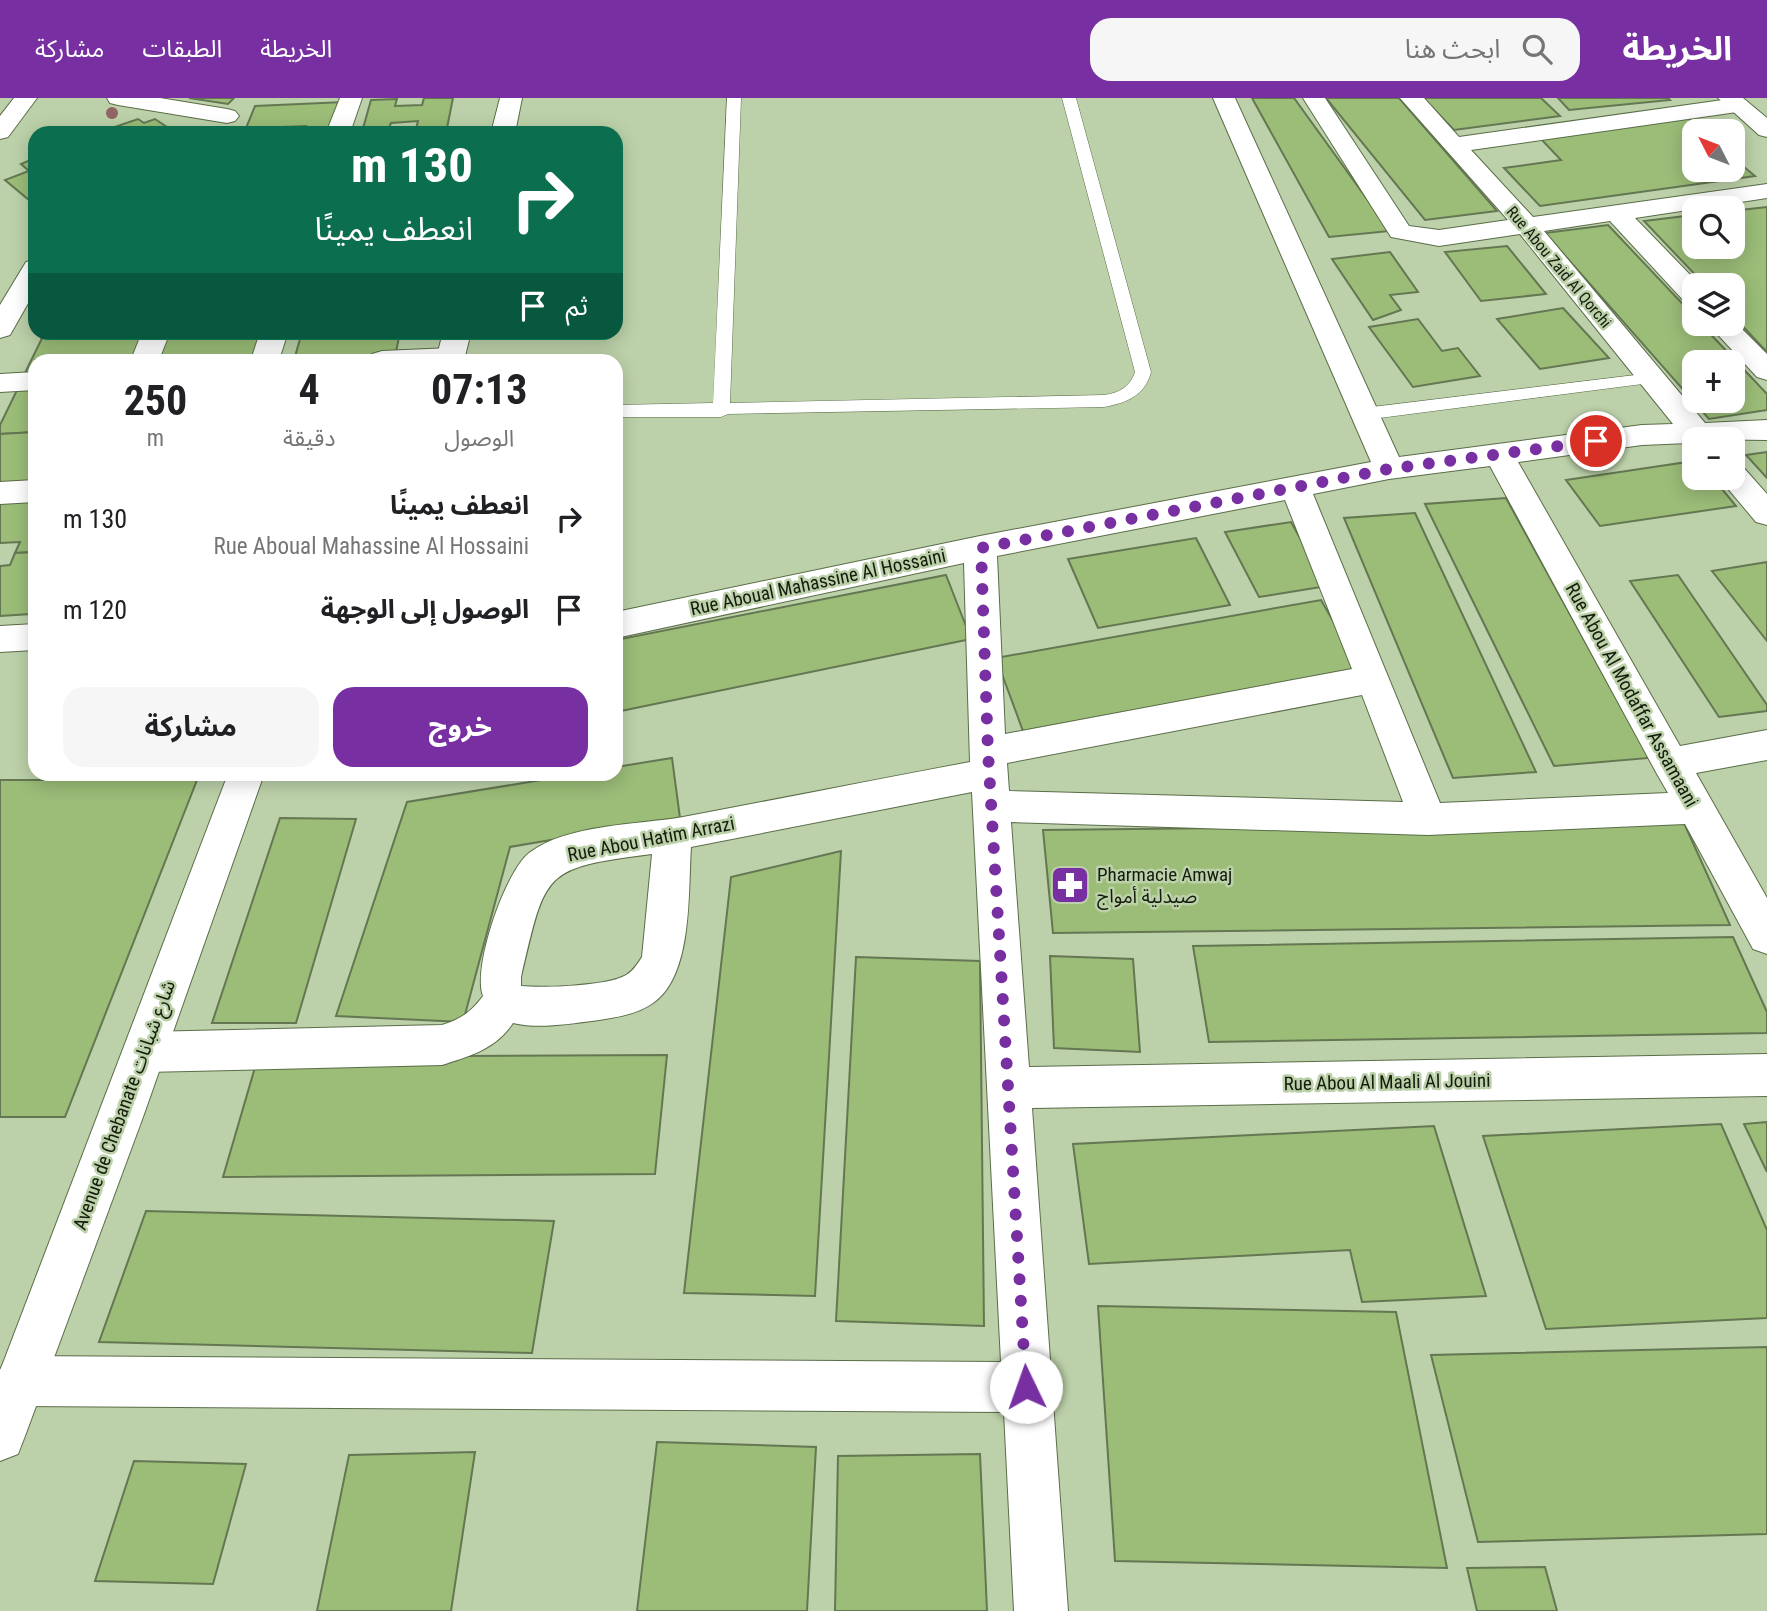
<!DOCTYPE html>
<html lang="ar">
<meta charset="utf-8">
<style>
body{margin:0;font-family:"Roboto Condensed","Noto Sans Arabic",sans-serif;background:#f6f6f6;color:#202124;direction:rtl;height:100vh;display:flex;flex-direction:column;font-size:26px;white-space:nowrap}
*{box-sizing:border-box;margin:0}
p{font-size:23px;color:#757577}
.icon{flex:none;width:38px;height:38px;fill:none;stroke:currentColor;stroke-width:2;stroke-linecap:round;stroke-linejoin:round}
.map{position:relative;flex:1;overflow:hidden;direction:ltr}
.side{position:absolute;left:28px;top:256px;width:595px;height:427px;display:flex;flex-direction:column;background:#fff;border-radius:21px;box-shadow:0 4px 18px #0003;direction:rtl}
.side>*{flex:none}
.banner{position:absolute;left:28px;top:28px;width:595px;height:214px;border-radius:21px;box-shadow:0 4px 18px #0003;direction:rtl;background:#0b6e4f;color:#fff;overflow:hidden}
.needle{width:46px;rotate:312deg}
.buttons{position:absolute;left:1682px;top:21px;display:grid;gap:14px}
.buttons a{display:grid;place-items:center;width:63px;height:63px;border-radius:14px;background:#fff;box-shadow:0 4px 18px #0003;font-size:35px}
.pin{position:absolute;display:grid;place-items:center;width:60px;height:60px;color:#fff;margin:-30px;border:4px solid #fff;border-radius:50%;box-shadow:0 2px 7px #0007}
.me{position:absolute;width:77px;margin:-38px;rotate:357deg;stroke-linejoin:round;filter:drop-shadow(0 0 5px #0008)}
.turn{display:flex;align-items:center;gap:24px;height:147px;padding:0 35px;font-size:32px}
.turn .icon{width:91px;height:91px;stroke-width:2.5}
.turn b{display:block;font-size:49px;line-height:60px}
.then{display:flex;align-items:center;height:66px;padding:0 35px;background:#0003;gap:14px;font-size:26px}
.eta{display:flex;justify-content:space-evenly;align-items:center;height:119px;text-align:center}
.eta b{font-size:42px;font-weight:700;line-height:49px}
.primary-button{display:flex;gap:14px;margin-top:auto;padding:14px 35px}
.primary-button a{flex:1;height:80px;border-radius:21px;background:#772fa2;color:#fff;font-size:28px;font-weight:700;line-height:80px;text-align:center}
.primary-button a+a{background:#f6f6f6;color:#202124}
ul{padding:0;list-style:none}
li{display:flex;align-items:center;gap:21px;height:91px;padding:0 35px}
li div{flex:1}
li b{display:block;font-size:26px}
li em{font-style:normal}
header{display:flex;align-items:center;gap:42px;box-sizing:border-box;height:98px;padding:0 35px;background:#772fa2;color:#fff}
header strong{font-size:33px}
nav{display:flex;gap:38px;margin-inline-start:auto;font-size:24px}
.search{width:490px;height:63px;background:#f6f6f6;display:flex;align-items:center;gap:18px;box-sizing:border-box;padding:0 24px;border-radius:21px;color:#757577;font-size:26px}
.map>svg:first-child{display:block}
</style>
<header>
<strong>الخريطة</strong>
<div class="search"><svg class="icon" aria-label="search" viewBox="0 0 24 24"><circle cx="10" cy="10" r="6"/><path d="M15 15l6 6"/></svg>ابحث هنا</div>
<nav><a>الخريطة</a><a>الطبقات</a><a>مشاركة</a></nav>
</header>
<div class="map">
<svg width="1767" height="1513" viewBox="0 0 1767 1513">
<rect width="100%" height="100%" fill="#bcd1a9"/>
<!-- building -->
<g fill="#9bbd78" stroke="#647752" stroke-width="2" fill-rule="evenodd">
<path d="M189,0H234L228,6Z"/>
<path d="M424,0H453L447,30L416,31L418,23L391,25L388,32L362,34L371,2L397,1L395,8L422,7Z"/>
<path d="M1252,0H1294L1390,133L1329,139Z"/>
<path d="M1326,0H1399L1497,113L1425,122Z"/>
<path d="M1423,0H1541L1560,18L1454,32Z"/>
<path d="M1558,0H1668L1670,2L1569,12Z"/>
<path d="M344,4L335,34L303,35L306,28L282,29L280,35H244L255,8Z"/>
<path d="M1688,20L1703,33H1694V72H1732V59L1755,78L1540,108L1504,70L1561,62L1540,40Z"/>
<path d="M138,21L144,25L155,21L176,35H97Z"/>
<path d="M447,30L445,35H415L416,31Z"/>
<path d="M35,60V107L5,82L29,73L21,66Z"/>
<path d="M1767,109V254L1732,217V187H1705L1644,123L1694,117V149H1732V113Z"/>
<path d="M1608,127L1694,218V226H1701L1767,296V312L1709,321L1545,135ZM1694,264H1732V303H1694Z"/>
<path d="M1507,148L1546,196L1481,203L1445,154Z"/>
<path d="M1390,154L1418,194L1390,197L1401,212L1373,222L1332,161Z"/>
<path d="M1563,210L1609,260L1540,271L1497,221Z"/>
<path d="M1418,221L1442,253L1458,250L1480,278L1413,289L1369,229Z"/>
<path d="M45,234H83L80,241L110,239L112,234H148L136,262H35V278L23,279Z"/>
<path d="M169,234H272L264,262H158Z"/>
<path d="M302,234H400L395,259L294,262Z"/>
<path d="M35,289V334L0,336V327L18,290Z"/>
<path d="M35,334L31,349H35V387L0,389V336Z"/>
<path d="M1767,354V380L1746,357Z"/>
<path d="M1694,363V380H1713L1736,408L1600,428L1566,382Z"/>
<path d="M1506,400L1649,660L1554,668L1425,406Z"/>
<path d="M35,401V454L15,455L20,444L0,445V403Z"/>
<path d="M1415,415L1536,674L1453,680L1344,420Z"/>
<path d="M1291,424L1327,488L1259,499L1225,434Z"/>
<path d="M1196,440L1230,507L1098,530L1068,461Z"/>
<path d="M35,454V507L31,516L0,518V468L10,467L15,455Z"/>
<path d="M1767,464V543L1712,473Z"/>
<path d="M946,477L971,541L616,614V542Z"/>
<path d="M1678,477L1767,607V613L1719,619L1630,483Z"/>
<path d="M1321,502L1360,570L1023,633L996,560Z"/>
<path d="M672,660L680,720L510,749L463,924L336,918L407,704L578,676H616V669Z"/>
<path d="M0,682H197L65,1019H0Z"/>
<path d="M280,720L356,721L296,925H212Z"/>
<path d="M1684,725L1730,827L1053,835L1043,732Z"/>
<path d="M841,753L815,1198L684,1195L731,779Z"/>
<path d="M1733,839L1767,914V935L1209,944L1193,848Z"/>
<path d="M1050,858L1133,861L1140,954L1054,950Z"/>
<path d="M856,859L980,863L984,1228L836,1223Z"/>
<path d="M667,957L655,1076L223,1079L258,959Z"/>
<path d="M1767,1024V1074L1744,1026Z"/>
<path d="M1721,1026L1767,1132V1220L1546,1231L1483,1038Z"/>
<path d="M1434,1028L1486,1198L1362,1204L1350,1152L1089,1166L1073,1046Z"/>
<path d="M146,1113L554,1123L532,1255L99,1244Z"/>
<path d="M1098,1208L1396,1214L1447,1470L1115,1463Z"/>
<path d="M1767,1249V1436L1478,1444L1431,1257Z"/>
<path d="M657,1344L816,1349L807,1513H637Z"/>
<path d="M475,1354L451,1513H317L349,1357Z"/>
<path d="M980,1356L987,1513H835L838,1358Z"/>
<path d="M134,1363L246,1366L213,1486L95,1483Z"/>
<path d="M1545,1469L1557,1513H1477L1467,1470Z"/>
</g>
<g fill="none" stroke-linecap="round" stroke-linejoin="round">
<!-- service casing -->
<g stroke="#5a6d48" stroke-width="1">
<g id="service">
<path d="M727,0H741L730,305L1104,297C1119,295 1130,289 1135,274L1062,0H1076L1151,274C1145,298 1126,305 1104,309L728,316L721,319H616V307L713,305Z"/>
<path d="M1652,275L1658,276L1660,280L1658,284L1364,322L1355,316L1364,310Z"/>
</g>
</g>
<!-- minor casing -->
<g stroke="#5a6d48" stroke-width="2">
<g id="minor">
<path d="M14,0H37L8,39L0,41V18Z"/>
<path d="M107,0H160L227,11L235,13L239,18L235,23L227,25L118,7L110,5Z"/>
<path d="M340,0H362L350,35H326Z"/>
<path d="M1213,0H1235L1399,359L1642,327L1673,326L1520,136L1439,148L1391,139L1303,0H1325L1409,128L1439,132L1508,122L1400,0H1424L1459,39L1737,0L1745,2L1749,7L1745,12L1737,14L1471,52L1533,119L1767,86V100L1635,120L1700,187H1694V205L1684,203L1610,123L1544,133L1705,325L1767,322V342L1694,341V349L1689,345L1642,347L1518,364L1680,648L1767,632V662L1696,675L1767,800V856L1753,851L1685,726L1428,737L1011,724L1029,969L1767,956V998L1032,1010L1068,1513H1014L1004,1314L20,1308L3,1300L0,1272L3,1266L20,1258L1001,1264L972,694L691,749C688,794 693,878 653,905C636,917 613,920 592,923C567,926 538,931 513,925C496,951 470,958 442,967L145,974L130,968L124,954L130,940L145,934L442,927C461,921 471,914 483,898C472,870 505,774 529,755C567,726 637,727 683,719C779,701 874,682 970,664L964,465L616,540V514L980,438L1371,364ZM1490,368L1657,676L1668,695L1440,705L1313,396L1389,381ZM1285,402L1352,571L1005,636L997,458ZM1362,597L1403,704L1009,693L1007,665ZM652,756L642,859C637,867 631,876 622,879C602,888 543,890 521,888V879C546,773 542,770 652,756Z"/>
<path d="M35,162V193L10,237L0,240V207L26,164Z"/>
<path d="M1732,221L1767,256V282L1757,279L1708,226H1732Z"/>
<path d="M142,234H170L159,262H131Z"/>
<path d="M260,234H288L279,262H251Z"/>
<path d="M451,250L461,253L465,259L463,262H368L372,256L382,253Z"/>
<path d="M35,274V292L0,294V276Z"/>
<path d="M1732,366L1743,369L1767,396V427L1756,424L1719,380H1732Z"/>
<path d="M35,382V404L0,406V384Z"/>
<path d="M35,526V552L0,554V528Z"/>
</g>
</g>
<!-- tertiary casing -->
<g stroke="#5a6d48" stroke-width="2">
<g id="tertiary">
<path d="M500,0H522L515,35H491Z"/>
<path d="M1718,0H1743L1767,20V39L1759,37Z"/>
<path d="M443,234H471L464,262H436Z"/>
<path d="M228,676H264L143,1019L25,1338L18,1356L0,1363V1273Z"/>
</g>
</g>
<!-- service -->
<use href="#service" fill="#fff" fill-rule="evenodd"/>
<!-- minor -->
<use href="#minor" fill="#fff" fill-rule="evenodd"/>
<!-- tertiary -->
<use href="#tertiary" fill="#fff" fill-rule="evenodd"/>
</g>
<!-- trees -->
<circle fill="#926564" cx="112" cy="15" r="6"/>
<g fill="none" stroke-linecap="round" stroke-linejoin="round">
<!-- route -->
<path stroke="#772fa2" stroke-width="12" stroke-dasharray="0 21.6" d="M1026,1289L988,654L981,450L1389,371L1596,343"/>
</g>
<!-- icons -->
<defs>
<g id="pharmacy-square" transform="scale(2.0125)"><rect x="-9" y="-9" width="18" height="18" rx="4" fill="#772fa2" stroke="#bcd1a9"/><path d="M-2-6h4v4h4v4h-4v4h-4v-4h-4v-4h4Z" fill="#fff"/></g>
</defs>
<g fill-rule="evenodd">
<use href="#pharmacy-square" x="1070" y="787"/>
</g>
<g text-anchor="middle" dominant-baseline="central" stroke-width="5" stroke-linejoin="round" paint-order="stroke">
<!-- far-street labels -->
<g font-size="16" fill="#141c0d" stroke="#bcd1a9">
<text transform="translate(1559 169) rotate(50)">Rue Abou Zaid Al Qorchi</text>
</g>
<!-- street labels -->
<g font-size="19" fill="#141c0d" stroke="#bcd1a9">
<text transform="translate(818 484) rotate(-12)">Rue Aboual Mahassine Al Hossaini</text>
<text transform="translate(1632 597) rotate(61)">Rue Abou Al Modaffar Assamaani</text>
<text transform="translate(651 741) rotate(-11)">Rue Abou Hatim Arrazi</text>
<text transform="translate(1387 984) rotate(-1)">Rue Abou Al Maali Al Jouini</text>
<text transform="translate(124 1007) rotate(-70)">Avenue de Chebanate شارع شبانات</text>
</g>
<!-- poi labels -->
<g font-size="19" fill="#141c0d" stroke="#bcd1a9" text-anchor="start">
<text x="1097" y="776">Pharmacie Amwaj<tspan x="1097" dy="22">صيدلية أمواج</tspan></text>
</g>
</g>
</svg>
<div class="buttons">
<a><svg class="needle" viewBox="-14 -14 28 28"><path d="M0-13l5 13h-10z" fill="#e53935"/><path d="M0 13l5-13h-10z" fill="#757577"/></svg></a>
<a><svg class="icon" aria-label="search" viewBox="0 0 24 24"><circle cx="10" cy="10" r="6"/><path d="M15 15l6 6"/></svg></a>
<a><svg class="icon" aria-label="layers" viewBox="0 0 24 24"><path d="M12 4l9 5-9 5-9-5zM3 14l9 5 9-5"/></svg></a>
<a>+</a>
<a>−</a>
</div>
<div class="pin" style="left:1596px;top:343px;background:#d93025"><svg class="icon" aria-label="arrive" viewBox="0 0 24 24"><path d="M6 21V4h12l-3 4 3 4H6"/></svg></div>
<svg class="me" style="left:1026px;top:1289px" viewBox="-20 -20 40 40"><circle r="19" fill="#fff"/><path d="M0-13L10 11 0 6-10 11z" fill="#772fa2"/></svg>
<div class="banner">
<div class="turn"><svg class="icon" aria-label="right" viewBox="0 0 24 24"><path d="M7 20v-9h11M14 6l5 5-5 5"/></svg><div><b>130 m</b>انعطف يمينًا</div></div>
<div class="then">ثم<svg class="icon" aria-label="arrive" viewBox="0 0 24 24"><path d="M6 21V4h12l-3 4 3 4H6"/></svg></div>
</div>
<section class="side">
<div class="eta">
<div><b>07:13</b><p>الوصول</p></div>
<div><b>4</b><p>دقيقة</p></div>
<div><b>250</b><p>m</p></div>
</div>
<ul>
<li><svg class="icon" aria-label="right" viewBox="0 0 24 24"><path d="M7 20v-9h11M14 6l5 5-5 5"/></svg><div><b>انعطف يمينًا</b><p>Rue Aboual Mahassine Al Hossaini</p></div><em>130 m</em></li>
<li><svg class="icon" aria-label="arrive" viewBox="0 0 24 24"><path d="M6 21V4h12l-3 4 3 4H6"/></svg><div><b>الوصول إلى الوجهة</b></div><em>120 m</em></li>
</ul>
<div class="primary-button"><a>خروج</a><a>مشاركة</a></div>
</section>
</div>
